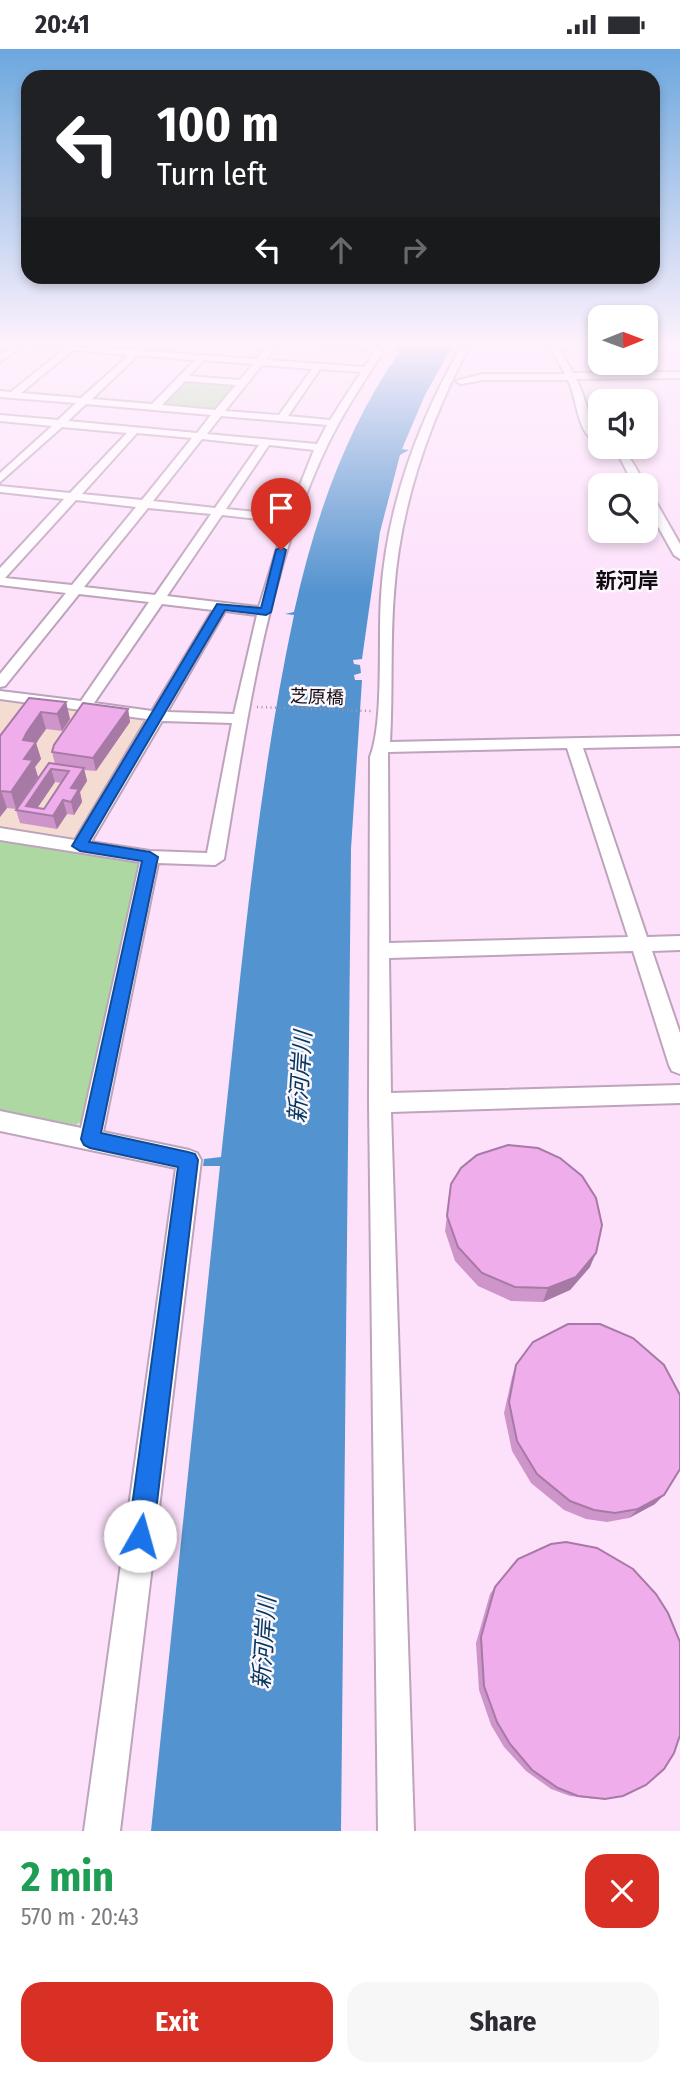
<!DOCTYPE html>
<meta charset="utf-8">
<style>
body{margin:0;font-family:"Fira Sans Condensed","Noto Sans JP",sans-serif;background:#f7f7f7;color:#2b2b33;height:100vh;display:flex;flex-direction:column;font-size:26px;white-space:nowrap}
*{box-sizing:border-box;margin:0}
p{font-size:23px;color:#7c7c81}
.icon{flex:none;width:38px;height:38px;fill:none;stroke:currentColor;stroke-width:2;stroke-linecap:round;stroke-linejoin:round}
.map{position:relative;height:1782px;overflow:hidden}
.panel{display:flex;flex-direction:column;background:#fff;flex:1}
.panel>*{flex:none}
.top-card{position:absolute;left:21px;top:21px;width:639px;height:214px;border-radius:21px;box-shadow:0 4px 10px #0003;background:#202124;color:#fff;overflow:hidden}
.needle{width:46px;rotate:89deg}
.fabs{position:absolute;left:588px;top:256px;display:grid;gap:14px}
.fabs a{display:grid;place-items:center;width:70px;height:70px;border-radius:14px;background:#fff;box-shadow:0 4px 10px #0003;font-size:35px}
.pin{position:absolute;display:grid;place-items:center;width:60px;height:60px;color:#fff;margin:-72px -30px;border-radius:50% 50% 50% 0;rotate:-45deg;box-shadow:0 0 7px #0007}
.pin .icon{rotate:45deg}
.me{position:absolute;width:77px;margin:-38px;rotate:7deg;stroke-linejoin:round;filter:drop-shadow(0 0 5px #0008)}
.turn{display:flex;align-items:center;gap:24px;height:147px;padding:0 21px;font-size:32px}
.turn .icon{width:91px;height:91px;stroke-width:2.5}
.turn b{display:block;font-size:49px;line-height:60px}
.lanes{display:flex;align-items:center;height:66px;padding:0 21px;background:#0003;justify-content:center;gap:35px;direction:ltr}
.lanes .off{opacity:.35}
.round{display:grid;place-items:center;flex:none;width:74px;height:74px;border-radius:21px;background:#f7f7f7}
.summary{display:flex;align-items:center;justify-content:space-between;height:119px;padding:0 21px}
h1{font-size:42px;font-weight:700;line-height:52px;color:#1e9e55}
.primary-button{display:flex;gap:14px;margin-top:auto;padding:14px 21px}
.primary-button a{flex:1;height:80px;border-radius:21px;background:#d93025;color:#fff;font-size:28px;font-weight:700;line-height:80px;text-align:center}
.primary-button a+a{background:#f7f7f7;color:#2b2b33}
.status{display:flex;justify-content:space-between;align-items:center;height:49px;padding:0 35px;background:#fff;direction:ltr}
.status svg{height:19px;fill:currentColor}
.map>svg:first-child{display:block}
</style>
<div class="status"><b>20:41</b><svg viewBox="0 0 49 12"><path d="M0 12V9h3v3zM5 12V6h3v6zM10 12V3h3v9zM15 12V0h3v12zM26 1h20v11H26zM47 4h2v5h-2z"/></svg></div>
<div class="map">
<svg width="680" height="1782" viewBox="0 0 680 1782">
<rect width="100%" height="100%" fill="#fde1fb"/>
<!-- education -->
<path fill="#f4dcd2" d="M0,648L145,668L148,672L79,786L72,788L0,777Z"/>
<!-- green -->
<g fill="#add8a2">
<path d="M185,331L237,335L216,361L162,356Z"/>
<path d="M0,790L138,811L141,816L86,1070L76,1076L0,1061Z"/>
</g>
<!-- water -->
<path fill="#5393cf" d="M405,296H454L450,302L456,303H449L425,346L402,400L409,401L400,406L380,483L362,610L353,611L354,615L360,616L361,624L354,626L355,631H362L351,800L341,1782H151L220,1117H203L204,1110L221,1108C241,927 256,744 294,566L285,565L294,563C315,469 345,381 400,302L393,300Z"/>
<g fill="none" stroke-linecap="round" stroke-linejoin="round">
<!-- minor casing -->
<g stroke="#bda3bb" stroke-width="4">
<g id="minor">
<path d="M14,296H23L0,313V306Z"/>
<path d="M31,296L134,301L140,297L143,302L257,310L269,296H277L266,311L364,318L374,304L364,299L323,296H375L383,303C363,334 342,365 326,399C266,527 247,671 224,810L215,816L158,814L103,1083L189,1101L197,1104L201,1111L120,1782H84L176,1119L0,1082V1062L81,1079L140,813L0,791V779L75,791L147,670L0,650V642L81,652L149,553L79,545L5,637L0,638V625L66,544L0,536V519L64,450L0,443V437L70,444L127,384L62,378L0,433V424L52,377L0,372V366L58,371L76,354L0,348V342L11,343L63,301ZM73,301L129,306L81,349L21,344ZM138,306L195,311L152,355L92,350ZM204,311L253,315L240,331L189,327ZM262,316L312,320L279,366L225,362ZM320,320L361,323L330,371L288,367ZM185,332L236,336L215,361L162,356ZM86,355L211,366L197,384L68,372ZM221,367L327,376L317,395L207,385ZM137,384L192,389L142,451L82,445ZM202,390L259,396L215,459L153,452ZM269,396L314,401L288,466L226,460ZM76,451L136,458L72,536L5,529ZM148,459L211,465L155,546L84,538ZM222,466L285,473L259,558L167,547ZM162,555L213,561L152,662L94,654ZM225,562L257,566L234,665L167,663ZM162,672L232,674L207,804L150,802L91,793Z"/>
<path d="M462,296H470C429,373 400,456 394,544C390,593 393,643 390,693L680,687V697L583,699L647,888L680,887V901L652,902L680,984V1025L672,1022L669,1016L633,902L389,909L391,1044L680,1036V1054L391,1063L414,1782H378L369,1054L370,708C384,673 378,590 381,548C386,459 418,373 462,296ZM567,699L628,888L389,894L388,703Z"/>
<path d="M549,296H557L573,324L680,323V329L576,330C585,346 586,362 595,379C598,386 600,388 600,395C576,387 578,350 568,331H483L461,335L456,332L483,325H565Z"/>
<path d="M603,397C628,397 634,416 645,436H634L620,409Z"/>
<path d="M646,443L652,446L680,495V510L674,506L646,456Z"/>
</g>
</g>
<!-- path -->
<path stroke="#a591a4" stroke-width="2.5" stroke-dasharray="1 3.5" stroke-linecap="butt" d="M257,658L371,662"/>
<!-- minor -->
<use href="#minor" fill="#fff" fill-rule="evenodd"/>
</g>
<!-- wall -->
<g fill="#ce95cb" fill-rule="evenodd">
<path d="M29,649L66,653L70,670L62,682L46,680L36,694L41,710L35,718L38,728L16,760L7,759L0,768V687Z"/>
<path d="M128,660L130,673L96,722L84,721L87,732L80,743L82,753L74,766L67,765L57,780L20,774L16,761L55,715L52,703ZM55,733L61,734L44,760L37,759Z"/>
<path d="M451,1135L590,1218L570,1241L543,1253L511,1252L478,1237L455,1212L445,1182Z"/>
<path d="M516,1316L655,1455L629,1469L607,1473L586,1470L564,1461L531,1434L512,1402L504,1364L512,1328Z"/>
<path d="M495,1538L605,1750H596L570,1747L551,1740L526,1722L504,1698L491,1676L479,1641L476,1594L490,1545Z"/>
</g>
<!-- shaded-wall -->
<g fill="#a779a5">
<path d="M66,653L70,670L62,682L57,665Z"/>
<path d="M128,660L130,673L96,722L93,709Z"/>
<path d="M41,663L46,680L36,694L41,710L35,718L38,728L16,760L11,743L24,710L23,691L27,683Z"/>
<path d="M84,719L87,732L80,743L82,753L74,766L71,753V739Z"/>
<path d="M51,720L55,733L34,764L26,757Z"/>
<path d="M1,742L7,759L0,768V743Z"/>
<path d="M63,751L67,765L57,780L53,767Z"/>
<path d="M596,1204L590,1218L570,1241L543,1253L548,1239Z"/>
<path d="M664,1446L655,1455L629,1469L638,1460Z"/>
</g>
<!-- building -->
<g fill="#efadec" stroke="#a779a5" stroke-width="2" fill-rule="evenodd">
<path d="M29,649L66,653L57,665L41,663L27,683L23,691L36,693L24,710L33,711L11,743L1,742L0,743V687Z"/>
<path d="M83,654L128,660L93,709L52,703L54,696Z"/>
<path d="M49,714L84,719L71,739L79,740L71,753L63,751L53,767L16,761ZM51,720L69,722L44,760L26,757Z"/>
<path d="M508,1096L538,1099L560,1109L582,1127L596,1149L602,1176L596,1204L576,1228L548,1239L515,1238L482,1224L458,1198L447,1167L451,1135L461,1119L477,1106Z"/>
<path d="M568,1275H600L633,1289L664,1316L680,1346V1420L664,1446L638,1460L615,1464L594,1461L570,1452L537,1425L517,1392L509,1353L516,1316L533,1293Z"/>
<path d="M566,1493L597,1499L633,1520L656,1545L668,1564L680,1593V1686L674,1704L664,1720L646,1736L623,1747L605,1750L578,1747L558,1739L532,1721L510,1695L497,1673L484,1637L481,1588L495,1538L518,1510L551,1495Z"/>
</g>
<!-- sky -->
<linearGradient id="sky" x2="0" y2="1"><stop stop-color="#6ca7de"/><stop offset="0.54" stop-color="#fef2fd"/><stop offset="1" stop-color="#fef2fd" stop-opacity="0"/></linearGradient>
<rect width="680" height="545" fill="url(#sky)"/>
<!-- route -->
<path fill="#1a73e8" stroke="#114b97" stroke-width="2" d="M281,498L286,501L271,563L266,566L225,561L89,793L150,803L158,808L101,1084L188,1103L195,1105L198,1111L153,1487L149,1496L140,1499L131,1496L128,1487L178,1118L90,1099L84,1096L81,1090L142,812L80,802L72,797L217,555L261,559L276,501Z"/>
<g text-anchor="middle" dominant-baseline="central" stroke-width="5" stroke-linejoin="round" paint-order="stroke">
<!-- far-street labels -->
<g font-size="18" fill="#130a13" stroke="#fcf7fc">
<text transform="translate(317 648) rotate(2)">芝原橋</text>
</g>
<!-- far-quarter labels -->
<g font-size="21" font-weight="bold" fill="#130a13" stroke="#fcf7fc">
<text x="627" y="532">新河岸</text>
</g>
<!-- water labels -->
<g font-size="23" font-style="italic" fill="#073960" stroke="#fcf7fc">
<text transform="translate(300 1028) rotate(-86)">新河岸川</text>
<text transform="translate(264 1594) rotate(-86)">新河岸川</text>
</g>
</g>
</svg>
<div class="fabs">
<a><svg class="needle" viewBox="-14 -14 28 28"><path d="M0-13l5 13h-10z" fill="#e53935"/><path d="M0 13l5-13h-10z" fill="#7c7c81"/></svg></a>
<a><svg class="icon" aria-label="sound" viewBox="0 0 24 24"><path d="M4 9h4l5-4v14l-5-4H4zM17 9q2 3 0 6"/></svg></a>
<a><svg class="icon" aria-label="search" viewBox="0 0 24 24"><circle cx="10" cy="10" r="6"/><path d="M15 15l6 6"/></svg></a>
</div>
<div class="pin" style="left:281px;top:501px;background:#d93025"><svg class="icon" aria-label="arrive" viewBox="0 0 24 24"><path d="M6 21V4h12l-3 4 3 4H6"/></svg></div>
<svg class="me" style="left:140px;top:1487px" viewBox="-20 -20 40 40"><circle r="19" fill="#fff"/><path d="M0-13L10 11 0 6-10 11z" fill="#1a73e8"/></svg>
<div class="top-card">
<div class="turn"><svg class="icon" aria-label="left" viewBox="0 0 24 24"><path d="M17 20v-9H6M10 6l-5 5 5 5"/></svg><div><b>100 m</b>Turn left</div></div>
<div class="lanes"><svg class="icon" aria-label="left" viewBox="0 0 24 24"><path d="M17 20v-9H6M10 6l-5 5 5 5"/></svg><svg class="icon off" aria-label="ahead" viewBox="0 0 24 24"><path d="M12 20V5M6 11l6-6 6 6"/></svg><svg class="icon off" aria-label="right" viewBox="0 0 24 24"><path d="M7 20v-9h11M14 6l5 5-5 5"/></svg></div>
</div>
</div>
<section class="panel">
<div class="summary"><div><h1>2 min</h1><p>570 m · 20:43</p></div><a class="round" style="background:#d93025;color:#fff"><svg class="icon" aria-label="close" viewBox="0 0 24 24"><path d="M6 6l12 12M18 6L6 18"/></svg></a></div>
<div class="primary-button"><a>Exit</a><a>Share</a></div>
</section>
